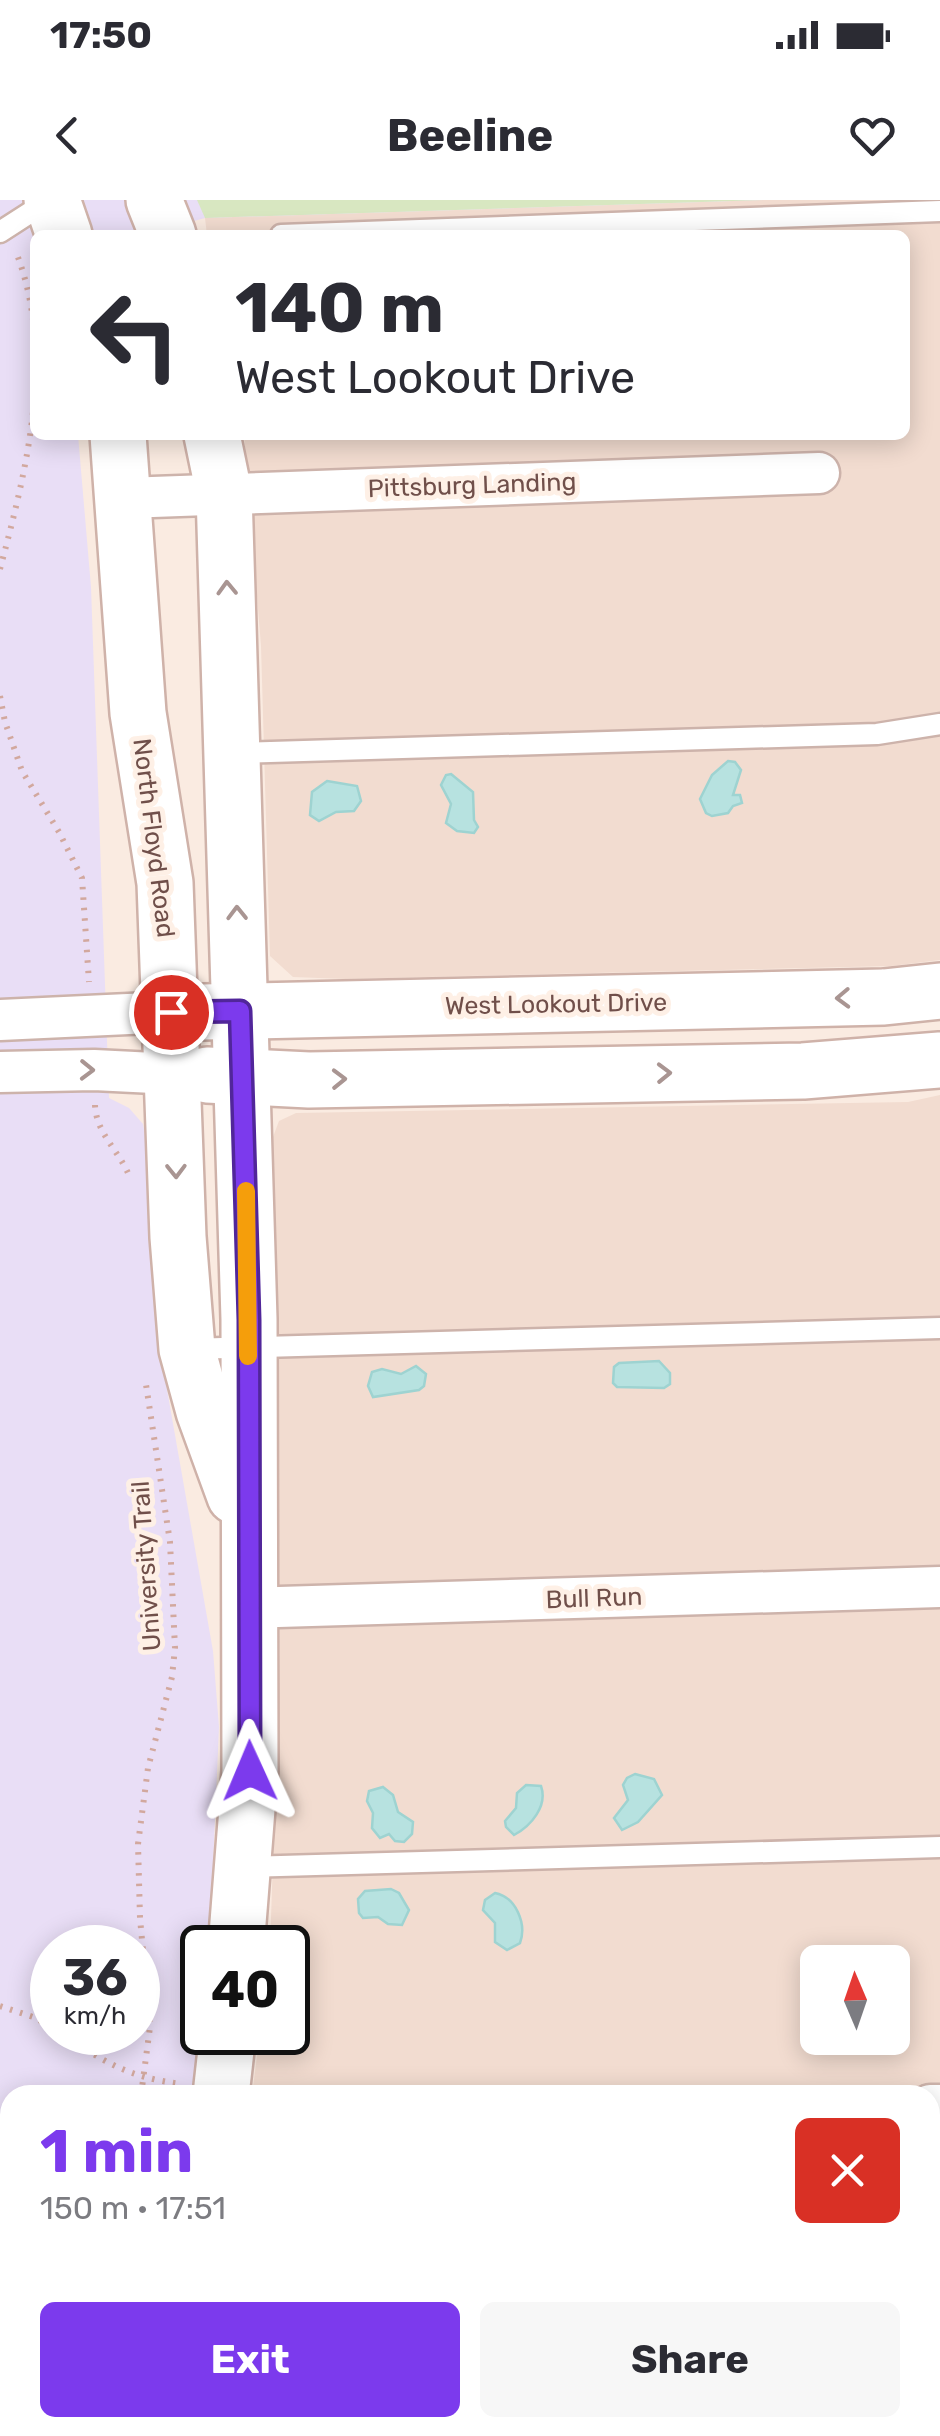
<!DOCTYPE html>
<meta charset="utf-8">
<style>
body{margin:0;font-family:Rubik,sans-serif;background:#f7f7f7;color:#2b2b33;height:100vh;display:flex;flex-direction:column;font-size:38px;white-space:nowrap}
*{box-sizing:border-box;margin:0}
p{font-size:32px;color:#7c7c81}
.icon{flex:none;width:55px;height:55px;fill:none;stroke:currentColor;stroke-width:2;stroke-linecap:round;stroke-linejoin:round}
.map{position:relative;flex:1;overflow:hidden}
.side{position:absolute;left:0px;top:1885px;width:940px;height:352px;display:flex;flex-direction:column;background:#fff;border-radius:30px 30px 0 0;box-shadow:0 5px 25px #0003}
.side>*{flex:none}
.banner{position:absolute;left:30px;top:30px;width:880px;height:210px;border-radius:15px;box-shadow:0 5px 25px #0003;background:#fff;color:#2b2b33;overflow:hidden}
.needle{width:65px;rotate:358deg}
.fabs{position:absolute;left:800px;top:1745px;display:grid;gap:20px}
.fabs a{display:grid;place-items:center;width:110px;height:110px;border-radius:15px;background:#fff;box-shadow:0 5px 25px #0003;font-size:50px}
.speed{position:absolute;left:30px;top:1725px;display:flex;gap:20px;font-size:50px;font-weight:700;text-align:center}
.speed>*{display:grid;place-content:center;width:130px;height:130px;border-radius:50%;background:#fff;box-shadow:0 5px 25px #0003;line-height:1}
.speed small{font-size:25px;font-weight:400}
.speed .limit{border:5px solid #111;border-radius:15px;background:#fff;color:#111}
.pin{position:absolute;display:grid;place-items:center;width:85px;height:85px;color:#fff;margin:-42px;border:5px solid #fff;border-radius:50%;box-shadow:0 2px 10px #0007}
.me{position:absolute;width:110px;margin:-55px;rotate:359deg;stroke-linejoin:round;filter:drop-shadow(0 0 8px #0008)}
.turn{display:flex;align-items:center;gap:35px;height:210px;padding:0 40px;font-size:45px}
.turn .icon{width:130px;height:130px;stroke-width:2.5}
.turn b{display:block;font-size:70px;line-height:85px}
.round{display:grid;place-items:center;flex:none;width:105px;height:105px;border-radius:15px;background:#f7f7f7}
.overview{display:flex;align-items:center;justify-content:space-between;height:170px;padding:0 40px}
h1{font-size:60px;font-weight:700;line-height:75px;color:#7c3aed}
.primary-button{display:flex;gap:20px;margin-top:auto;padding:20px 40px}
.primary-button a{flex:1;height:115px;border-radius:15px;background:#7c3aed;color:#fff;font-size:40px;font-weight:700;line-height:115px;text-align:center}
.primary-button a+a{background:#f7f7f7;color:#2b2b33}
.status{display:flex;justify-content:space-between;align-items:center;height:70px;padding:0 50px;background:#fff;direction:ltr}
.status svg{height:28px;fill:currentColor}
header{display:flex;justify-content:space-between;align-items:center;height:130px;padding:0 40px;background:#fff;font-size:45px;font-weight:700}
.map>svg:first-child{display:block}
</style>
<div class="status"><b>17:50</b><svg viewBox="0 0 49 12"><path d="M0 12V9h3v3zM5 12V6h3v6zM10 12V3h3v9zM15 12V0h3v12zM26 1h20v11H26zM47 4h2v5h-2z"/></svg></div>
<header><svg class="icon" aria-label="back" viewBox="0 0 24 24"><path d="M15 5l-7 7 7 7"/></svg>Beeline<svg class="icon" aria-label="heart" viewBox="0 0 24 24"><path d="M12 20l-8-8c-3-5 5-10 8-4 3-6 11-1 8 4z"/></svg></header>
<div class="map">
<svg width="940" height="2236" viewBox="0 0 940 2236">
<rect width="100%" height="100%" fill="#faebe1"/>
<!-- residential -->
<g fill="#f2dcd0" fill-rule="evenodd">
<path d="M765,0H940V760L891,766L345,779L293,777L270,756L261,446L244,235H905V35H207L205,18Z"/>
<path d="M940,895V2236H206L208,2228H930V1895H252L260,1833L288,1832V1748L270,1747L280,1454L273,962V937L279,921L296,913L908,902ZM818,1762H892V1838H818Z"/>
</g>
<!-- education -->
<path fill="#e9def6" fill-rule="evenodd" d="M0,0H765L205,18L143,35H35V235H78L91,387L109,898L129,908L143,924L154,984L159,1144L213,1451L219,1527L212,1689L207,1747L202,1748V1800L194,1895H10V2228H149L147,2236H0ZM52,1748H138V1832H52Z"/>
<!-- green -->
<path fill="#d8e7c1" d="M197,0H765L205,18Z"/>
<!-- water -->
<g fill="#b7e2e0" stroke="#9ed3d1" stroke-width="2.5">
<path d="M728,561L735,562L741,570L733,595H740L742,603L733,606L728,613L712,616L706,613L700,599L712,575Z"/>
<path d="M451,574L473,592L474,620L478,627L474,633L457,631L446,623L451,604L441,585L446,575Z"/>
<path d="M327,581L357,586L361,601L354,611L336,612L319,621L310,615L312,592Z"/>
<path d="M659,1161L670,1173V1184L664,1188L617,1187L613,1183L614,1167L619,1163Z"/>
<path d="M416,1166L426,1174L424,1186L419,1190L373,1197L368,1186L372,1172L382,1169L401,1174Z"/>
<path d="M635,1574L654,1579L662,1595L638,1622L622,1630L614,1618L628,1600L623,1585L627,1578Z"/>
<path d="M526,1585L541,1586C548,1606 531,1626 514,1635L506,1627L505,1621L516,1608L517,1593Z"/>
<path d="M383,1587L393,1595L398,1612L413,1622L412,1634L404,1642L395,1641L389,1634L380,1638L372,1628L373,1613L367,1601L369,1591Z"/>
<path d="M391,1689L399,1693L409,1710L402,1725L388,1724L378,1717L363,1718L359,1713L358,1699L365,1691Z"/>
<path d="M495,1693C516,1697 527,1724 520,1743L507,1750L495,1742V1723L483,1710L485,1700Z"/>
</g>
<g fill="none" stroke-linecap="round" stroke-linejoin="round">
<!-- lane casing -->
<g stroke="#cdb3ab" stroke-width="25">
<g id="lane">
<path d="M0,32L48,1"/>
<path d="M281,35L940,11"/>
<path d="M235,553L877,534L940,524"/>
<path d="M189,1149L940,1128"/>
<path d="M246,1667L940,1647"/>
<path d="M930,2164H940"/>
</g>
</g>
<!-- street casing -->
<g stroke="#cdb3ab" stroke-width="45">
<g id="street">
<path d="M125,298L819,273"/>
<path d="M0,820L171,812"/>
<path d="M0,872L94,870L174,874"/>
<path d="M247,1408L940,1387"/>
<path d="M930,1905H940"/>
</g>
</g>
<!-- secondary casing -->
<g stroke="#cfb2a9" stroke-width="60">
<g id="secondary">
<path d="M52,0L64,35"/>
<path d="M154,0L168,35"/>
<path d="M118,235L138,513L165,683L178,1037L187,1149L204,1211L235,1296"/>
<path d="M212,235L224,293L249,1119L250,1571L236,1748"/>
<path d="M204,812L884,797L940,791"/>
<path d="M207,875L309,880L803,871L940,860"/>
<path d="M221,1895L228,1832"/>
<path d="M179,2236L180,2228"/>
</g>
</g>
<!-- path -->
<g stroke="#d2a89e" stroke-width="6" stroke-dasharray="2.5 8" stroke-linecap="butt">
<path d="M0,369C27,268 56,154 16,52"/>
<path d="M0,496L5,522L22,571L59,632L82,678L89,782"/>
<path d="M95,905C96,932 117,949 128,973"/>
<path d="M0,1806L36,1818L52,1828"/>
<path d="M59,1832C105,1862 126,1877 182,1884"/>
<path d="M141,1895L150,1827L140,1718L138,1644L148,1568L172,1477L175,1448L170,1342L145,1178"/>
<path d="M99,2236L102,2228"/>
</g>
<!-- lane -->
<use href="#lane" stroke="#fff" stroke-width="20"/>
<!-- street -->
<use href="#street" stroke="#fff" stroke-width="40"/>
<!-- secondary -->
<use href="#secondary" stroke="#fff" stroke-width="55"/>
</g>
<!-- one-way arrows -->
<defs><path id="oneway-chevron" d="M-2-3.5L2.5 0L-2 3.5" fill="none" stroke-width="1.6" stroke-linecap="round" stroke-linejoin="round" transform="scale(2.5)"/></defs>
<g stroke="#a99592">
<use href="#oneway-chevron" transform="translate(227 388) rotate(-92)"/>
<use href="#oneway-chevron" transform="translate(237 713) rotate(-91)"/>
<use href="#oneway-chevron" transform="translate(843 798) rotate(178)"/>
<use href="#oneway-chevron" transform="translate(87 870) rotate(1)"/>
<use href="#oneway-chevron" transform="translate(664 873) rotate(-1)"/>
<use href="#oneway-chevron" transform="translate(339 879) rotate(-1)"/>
<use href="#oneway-chevron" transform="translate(176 971) rotate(89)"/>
</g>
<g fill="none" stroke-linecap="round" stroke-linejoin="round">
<!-- route casing -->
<g stroke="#51269a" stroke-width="25">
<path id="route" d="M171,812L240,811L249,1120L250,1571"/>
</g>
<!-- route -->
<use href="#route" stroke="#7c3aed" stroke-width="18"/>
<!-- slow -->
<path stroke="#f59e0b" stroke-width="18" d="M246,991L248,1156"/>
</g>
<g text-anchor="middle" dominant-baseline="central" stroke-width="10" stroke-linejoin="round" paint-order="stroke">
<!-- street labels -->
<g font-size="25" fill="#704f4a" stroke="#fef0e6">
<text transform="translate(472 285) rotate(-2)">Pittsburg Landing</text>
<text transform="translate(154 638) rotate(83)">North Floyd Road</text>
<text transform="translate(556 804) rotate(-1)">West Lookout Drive</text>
<text transform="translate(146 1366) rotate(-94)">University Trail</text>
<text transform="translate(594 1398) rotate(-2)">Bull Run</text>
</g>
</g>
</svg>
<div class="fabs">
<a><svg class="needle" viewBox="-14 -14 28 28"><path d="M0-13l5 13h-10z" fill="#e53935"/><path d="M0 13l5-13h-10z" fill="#7c7c81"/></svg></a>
</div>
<div class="speed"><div>36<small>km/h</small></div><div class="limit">40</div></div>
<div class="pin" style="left:171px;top:812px;background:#d93025"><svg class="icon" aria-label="arrive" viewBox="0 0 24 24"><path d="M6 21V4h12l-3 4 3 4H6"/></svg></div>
<svg class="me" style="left:250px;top:1571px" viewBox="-20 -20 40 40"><path d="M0-17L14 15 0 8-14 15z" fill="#7c3aed" stroke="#fff" stroke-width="4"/></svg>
<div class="banner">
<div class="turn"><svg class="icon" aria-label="left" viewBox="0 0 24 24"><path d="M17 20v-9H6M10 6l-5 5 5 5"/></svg><div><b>140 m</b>West Lookout Drive</div></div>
</div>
<section class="side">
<div class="overview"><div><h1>1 min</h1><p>150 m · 17:51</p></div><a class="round" style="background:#d93025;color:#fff"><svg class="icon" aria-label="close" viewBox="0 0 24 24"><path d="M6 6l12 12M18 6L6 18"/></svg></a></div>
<div class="primary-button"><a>Exit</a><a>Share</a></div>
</section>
</div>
